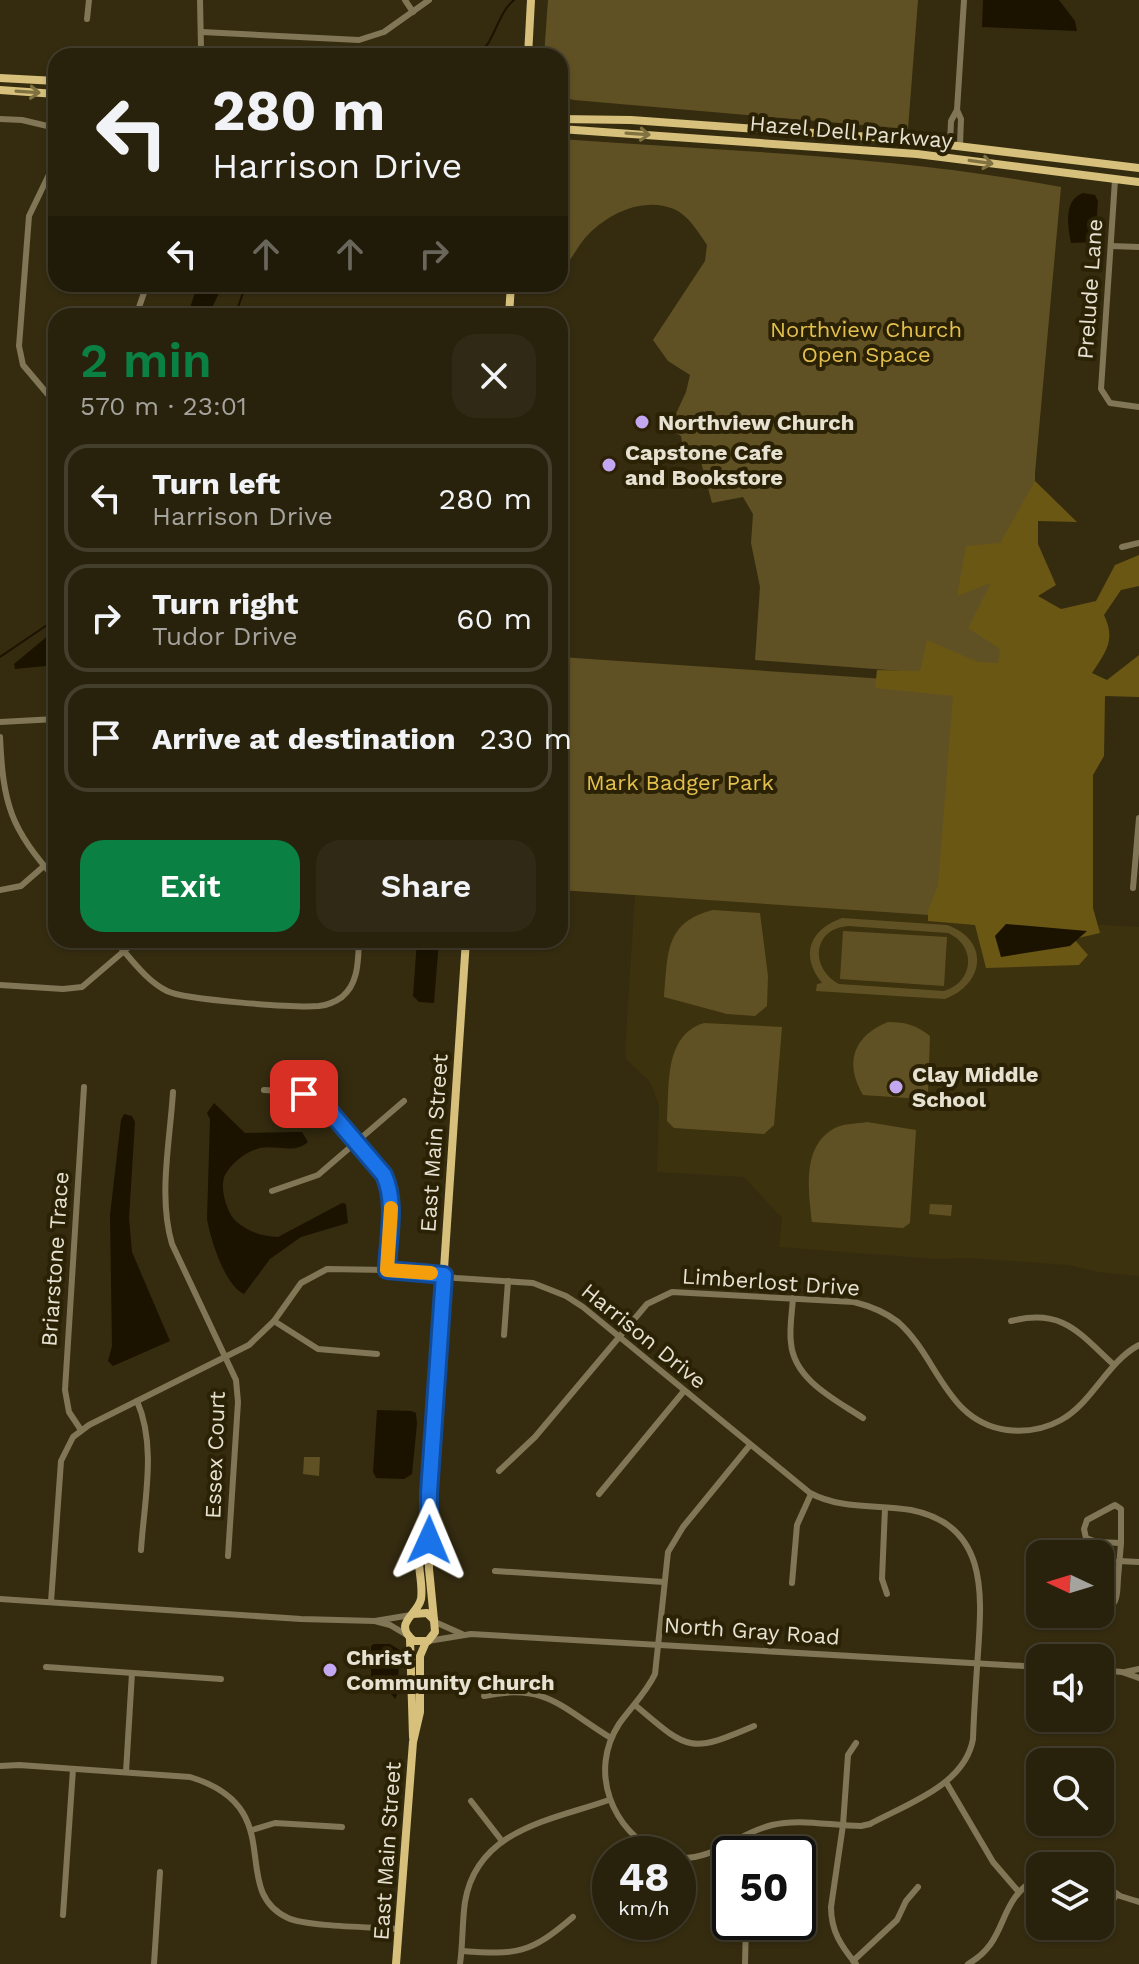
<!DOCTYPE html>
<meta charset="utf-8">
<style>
body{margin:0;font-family:"Work Sans",sans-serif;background:#302915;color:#f1f3f6;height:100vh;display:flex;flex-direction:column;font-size:30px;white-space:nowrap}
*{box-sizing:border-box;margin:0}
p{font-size:26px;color:#a5a39d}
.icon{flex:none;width:44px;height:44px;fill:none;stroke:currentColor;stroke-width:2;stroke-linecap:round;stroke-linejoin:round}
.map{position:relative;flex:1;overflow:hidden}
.panel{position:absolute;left:48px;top:308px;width:520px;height:640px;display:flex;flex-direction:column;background:#28210c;border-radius:24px;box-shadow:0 2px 6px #0004,0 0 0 2px #443e2d}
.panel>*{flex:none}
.guide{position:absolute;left:48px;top:48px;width:520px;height:244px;border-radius:24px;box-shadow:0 2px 6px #0004,0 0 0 2px #443e2d;background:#28210c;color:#f1f3f6;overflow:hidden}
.needle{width:52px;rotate:274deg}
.controls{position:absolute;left:1026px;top:1540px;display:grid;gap:16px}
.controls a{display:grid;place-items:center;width:88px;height:88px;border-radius:16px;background:#28210c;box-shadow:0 2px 6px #0004,0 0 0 2px #443e2d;font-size:40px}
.speed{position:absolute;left:592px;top:1836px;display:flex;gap:16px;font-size:40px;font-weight:700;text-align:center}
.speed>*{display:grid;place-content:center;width:104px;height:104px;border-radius:50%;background:#28210c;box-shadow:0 2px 6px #0004,0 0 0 2px #443e2d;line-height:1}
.speed small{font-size:20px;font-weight:400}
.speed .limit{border:4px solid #111;border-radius:12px;background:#fff;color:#111}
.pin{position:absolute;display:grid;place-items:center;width:68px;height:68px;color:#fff;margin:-34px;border-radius:16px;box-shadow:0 4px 12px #0006}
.me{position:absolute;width:88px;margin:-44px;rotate:1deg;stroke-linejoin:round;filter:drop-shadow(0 0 6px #0008)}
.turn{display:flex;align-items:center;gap:28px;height:168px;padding:0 32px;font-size:36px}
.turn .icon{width:104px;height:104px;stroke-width:2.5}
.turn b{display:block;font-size:56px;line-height:68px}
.lanes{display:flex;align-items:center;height:76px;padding:0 32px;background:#0003;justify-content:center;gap:40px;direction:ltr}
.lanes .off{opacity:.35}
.round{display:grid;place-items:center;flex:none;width:84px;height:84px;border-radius:24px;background:#302915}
.summary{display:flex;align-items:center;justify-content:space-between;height:136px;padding:0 32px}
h1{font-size:48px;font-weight:600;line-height:60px;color:#0b8043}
.primary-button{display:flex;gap:16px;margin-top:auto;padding:16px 32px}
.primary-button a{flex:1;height:92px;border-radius:24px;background:#0b8043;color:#fff;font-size:32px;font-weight:600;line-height:92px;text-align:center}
.primary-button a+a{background:#302915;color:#f1f3f6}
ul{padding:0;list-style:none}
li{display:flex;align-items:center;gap:24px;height:108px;margin:0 16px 12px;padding:0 16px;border:4px solid #443e2d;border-radius:24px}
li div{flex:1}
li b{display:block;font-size:30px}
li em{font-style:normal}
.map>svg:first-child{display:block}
</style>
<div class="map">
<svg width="1139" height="1964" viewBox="0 0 1139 1964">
<rect width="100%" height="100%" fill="#352c10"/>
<!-- built -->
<path fill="#3d320e" d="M635,895L1139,927V1276L1099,1272L1068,1265L970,1258L936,1259L779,1247L782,1218L744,1177L657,1172L659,1104L650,1082L626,1059L625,1051Z"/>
<!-- green -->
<g fill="#605124" fill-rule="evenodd">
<path d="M548,0H918L908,129L574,100L562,97L560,56H544Z"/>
<path d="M560,139C727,151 896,156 1061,187L1035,473V681L755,660L760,587L751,543L753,514L743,497L712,503L701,462L685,460L681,436L669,429L686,392L690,375L668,361L653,340L705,261L707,245C699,233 688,215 674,209C643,196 606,214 585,238C576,249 570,262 560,273Z"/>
<path d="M560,657L959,684L944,916L560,890Z"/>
<path d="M713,910L760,913L768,976L767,1006L755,1016L727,1014L664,997C668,955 664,922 713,910Z"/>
<path d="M842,918L947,925C990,940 985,984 945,999L816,991L817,984L822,983C800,955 809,930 842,918ZM848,926L948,933C977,946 974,982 944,991L839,984C810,968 812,929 848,926Z"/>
<path d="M843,931L947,937L944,986L840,979Z"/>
<path d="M888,1022C906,1022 916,1025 930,1036L928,1094L921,1099L863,1095C844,1063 853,1036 888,1022Z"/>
<path d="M704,1023L782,1027L774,1125L764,1134L674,1128L667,1121C670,1086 663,1036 704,1023Z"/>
<path d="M867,1122L916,1130L910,1223L903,1228L812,1222C809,1191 801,1146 835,1128C844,1123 857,1124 867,1122Z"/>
<path d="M930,1204L952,1205L951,1216L929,1214Z"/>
<path d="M304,1457H320L319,1476L303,1474Z"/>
</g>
<!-- forest -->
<path fill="#6a5714" d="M1035,481L1077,522L1038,521V544L1056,585L1038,596L1061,609L1096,601L1115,565L1139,555V586L1121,590L1104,615C1116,640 1106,652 1092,673L1107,680L1139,655V697L1105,696L1104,756L1093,775V908L1100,933L1074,939L1088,955L1079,965L986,968L975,925L928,921V911L938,885L953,696L875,688L877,670L920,671L927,640L978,662L998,663L1000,649L968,628L991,583L957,596L966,546L1000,543Z"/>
<!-- water -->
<g fill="#1b1300">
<path d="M983,0H1059L1075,21L1077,31L982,27Z"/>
<path d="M1083,193L1095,195L1098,201L1095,242L1071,243C1068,226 1063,200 1083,193Z"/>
<path d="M198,284L215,285L219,293L208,316H187Z"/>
<path d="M56,629V665L15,669L14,664Z"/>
<path d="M1006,924L1087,931L1070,946L1001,957L995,936Z"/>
<path d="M417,940H439L434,1003L419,1002L413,996Z"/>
<path d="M214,1103L245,1133L302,1132L308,1142C292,1156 273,1142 254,1150C243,1154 231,1164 225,1175C219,1187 227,1214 237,1222C249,1232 262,1236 278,1237L342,1203L346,1204L348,1223L301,1237L270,1259L244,1294C225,1286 210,1238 207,1219L210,1119L207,1113Z"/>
<path d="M124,1114L132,1116L135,1122L129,1218L132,1252L170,1341L113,1366L108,1361L112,1346L110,1215L121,1120Z"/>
<path d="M377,1410L411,1411L416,1413L417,1424L412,1474L404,1479L376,1478L373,1472Z"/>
<path d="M374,1644H390L400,1650L397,1695L395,1699L385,1686L371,1680V1646Z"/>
</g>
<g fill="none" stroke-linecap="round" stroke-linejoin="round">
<!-- stream -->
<g stroke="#1b1300" stroke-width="2">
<path d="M477,56C496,41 496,15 514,0"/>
<path d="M235,316L246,284"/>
<path d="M0,657L56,619"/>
</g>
<!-- minor -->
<g stroke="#817656" stroke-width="6">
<path d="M200,0L201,48L205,56"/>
<path d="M405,0L413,12"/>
<path d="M87,19L89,0"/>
<path d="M202,32L359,40L384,32L429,0"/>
<path d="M0,119L22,120L56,128"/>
<path d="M950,144L951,121L957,110"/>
<path d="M960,145L961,119L957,110L964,0"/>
<path d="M56,160L29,216L19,346L23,365L56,404"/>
<path d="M1115,180L1101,389L1110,403L1139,407"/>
<path d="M1111,246L1139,247"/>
<path d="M136,316L147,284"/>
<path d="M1122,547L1139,543"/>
<path d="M0,722L56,719"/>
<path d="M0,737C3,802 10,830 56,879"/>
<path d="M1133,888L1139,818"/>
<path d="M0,890L21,886L44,866"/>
<path d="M114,940C130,957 145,980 167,991C185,1000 296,1008 319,1006C328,1005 335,1002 342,997C359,983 358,960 359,940"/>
<path d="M0,985L63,989L82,987L137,940"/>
<path d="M264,1090L297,1092L321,1103L384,1175C397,1204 387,1238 387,1270"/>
<path d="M173,1092C170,1141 158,1197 172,1244L236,1380L238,1402L228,1556"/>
<path d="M272,1191L318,1175L404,1101"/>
<path d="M793,1298C792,1313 789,1329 791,1343C794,1380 836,1400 863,1418"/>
<path d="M274,1321L318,1349L377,1354"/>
<path d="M1011,1321C1063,1308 1079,1333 1114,1365"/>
<path d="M504,1335L508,1281"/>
<path d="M137,1401C157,1446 144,1502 141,1550"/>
<path d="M81,1430L69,1412L65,1390L84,1087"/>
<path d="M499,1471L535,1437L647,1304L672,1292L854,1302C870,1306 885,1312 898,1322C938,1357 946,1422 1007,1430C1025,1432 1045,1429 1061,1420C1093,1402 1107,1362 1139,1345"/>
<path d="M599,1494L684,1391"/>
<path d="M1115,1505L1121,1509V1543L1097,1542L1086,1538L1084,1529L1087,1520Z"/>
<path d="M885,1508L882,1579L887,1594"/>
<path d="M1119,1561L1139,1562"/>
<path d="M495,1571L664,1582"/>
<path d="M1100,1577L1118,1578C1117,1594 1119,1608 1100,1610"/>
<path d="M1118,1578L1121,1543"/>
<path d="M792,1583L797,1525L811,1494"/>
<path d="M0,1599L301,1619L375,1621L390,1625L407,1635"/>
<path d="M51,1602L61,1461L73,1437L89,1425L249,1345L274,1321L301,1283L327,1269L387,1270L456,1278L533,1283L566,1296L583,1307L810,1493C842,1510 877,1504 911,1510C988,1525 982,1594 978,1653C976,1682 974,1710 973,1739C965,1785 907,1804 870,1824L861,1826C832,1826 800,1818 772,1825C738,1833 715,1860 678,1858"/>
<path d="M375,1621L411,1615"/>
<path d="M435,1622L462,1634"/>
<path d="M428,1641L471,1634L1040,1667"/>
<path d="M46,1667L221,1679"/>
<path d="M1100,1670L1122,1672L1139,1678"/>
<path d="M1125,1672L1139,1669"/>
<path d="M484,1696C546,1682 563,1709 611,1738"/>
<path d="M635,1705C688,1750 689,1754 754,1726"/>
<path d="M856,1743L848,1755L843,1825L831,1907C831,1931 841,1946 856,1964"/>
<path d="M0,1766L19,1765L190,1777C292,1808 226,1889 288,1918C308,1927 374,1927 399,1929"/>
<path d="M126,1772L132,1673"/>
<path d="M946,1782L993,1862L1018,1891"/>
<path d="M471,1801L502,1841"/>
<path d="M252,1830L275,1823L342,1827"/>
<path d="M721,1850L730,1865"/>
<path d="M661,1854C612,1831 588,1772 619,1724C631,1707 646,1693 655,1674L668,1552L683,1527L750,1445"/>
<path d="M1100,1882L1120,1896L1139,1902"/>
<path d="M63,1915L73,1769"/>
<path d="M1100,1919L1117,1894"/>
<path d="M1091,1933L1096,1926"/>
<path d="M462,1951C517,1955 530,1954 573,1917"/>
<path d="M853,1961L897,1920L906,1901L918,1887"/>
<path d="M154,1964L160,1872"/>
<path d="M460,1964C463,1943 462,1922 465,1902C477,1829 552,1820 609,1800"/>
<path d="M745,1964L746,1922"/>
<path d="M968,1964C1011,1940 994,1901 1040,1876"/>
</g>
<!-- major -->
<g stroke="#d6c07c" stroke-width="8">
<path d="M528,56L531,0"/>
<path d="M0,78L56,81"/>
<path d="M0,90L56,94"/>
<path d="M560,119L631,120L899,139L1139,168"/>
<path d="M560,129L917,154L1139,182"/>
<path d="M509,316L511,284"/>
<path d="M413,1614L427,1613L434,1620L435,1632L428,1641H414C392,1623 417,1616 421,1599C423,1587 419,1573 419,1562C418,1543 422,1524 426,1505"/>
<path d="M434,1620L429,1569V1493L466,940"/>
<path d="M410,1639L413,1737"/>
<path d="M396,1964L413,1742L420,1712V1656L426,1642"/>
</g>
</g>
<!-- one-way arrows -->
<defs><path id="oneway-shaft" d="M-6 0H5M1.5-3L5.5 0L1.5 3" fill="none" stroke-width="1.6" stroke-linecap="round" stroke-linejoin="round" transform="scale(2)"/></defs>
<g stroke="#807141">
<use href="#oneway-shaft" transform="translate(28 92) rotate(4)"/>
<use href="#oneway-shaft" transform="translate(638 134) rotate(4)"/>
<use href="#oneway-shaft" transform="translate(981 162) rotate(8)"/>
</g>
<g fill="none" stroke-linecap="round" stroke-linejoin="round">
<!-- route casing -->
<g stroke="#114b97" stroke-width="20">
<path id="route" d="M304,1094L327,1108L384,1175C397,1204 388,1238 387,1270L444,1275L429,1493V1540"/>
</g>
<!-- route -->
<use href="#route" stroke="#1a73e8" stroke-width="14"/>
<!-- slow -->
<path stroke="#f59e0b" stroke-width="14" d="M391,1208L387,1270L431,1273"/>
</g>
<!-- markers -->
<g fill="#c4a7f1" stroke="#2b2206" stroke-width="3">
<circle cx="642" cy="422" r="8"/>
<circle cx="609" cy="465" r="8"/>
<circle cx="896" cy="1087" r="8"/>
<circle cx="330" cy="1670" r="8"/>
</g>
<g text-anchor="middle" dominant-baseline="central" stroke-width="8" stroke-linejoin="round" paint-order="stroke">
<!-- street labels -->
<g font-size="22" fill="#e6e1d1" stroke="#2b2206">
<text transform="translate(851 132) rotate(5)">Hazel Dell Parkway</text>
<text transform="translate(1090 289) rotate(-86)">Prelude Lane</text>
<text transform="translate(434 1143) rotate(-86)">East Main Street</text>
<text transform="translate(55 1259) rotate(-86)">Briarstone Trace</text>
<text transform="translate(771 1282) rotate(4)">Limberlost Drive</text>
<text transform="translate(644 1336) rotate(39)">Harrison Drive</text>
<text transform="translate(215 1455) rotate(-88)">Essex Court</text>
<text transform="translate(752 1631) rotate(4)">North Gray Road</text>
<text transform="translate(387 1851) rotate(-86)">East Main Street</text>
</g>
<!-- park labels -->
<g font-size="22" fill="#e3c04e" stroke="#2b2206">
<text x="866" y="329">Northview Church<tspan x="866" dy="25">Open Space</tspan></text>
<text x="680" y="782">Mark Badger Park</text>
</g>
<!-- poi labels -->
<g font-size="22" font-weight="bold" fill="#e6e1d1" stroke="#2b2206" text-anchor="start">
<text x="658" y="422">Northview Church</text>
<text x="625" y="452">Capstone Cafe<tspan x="625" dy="25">and Bookstore</tspan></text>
<text x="912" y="1074">Clay Middle<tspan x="912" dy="25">School</tspan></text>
<text x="346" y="1657">Christ<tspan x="346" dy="25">Community Church</tspan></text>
</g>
</g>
</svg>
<div class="controls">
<a><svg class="needle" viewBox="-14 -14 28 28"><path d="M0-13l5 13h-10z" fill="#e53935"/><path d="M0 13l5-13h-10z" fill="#a5a39d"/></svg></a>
<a><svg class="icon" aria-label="sound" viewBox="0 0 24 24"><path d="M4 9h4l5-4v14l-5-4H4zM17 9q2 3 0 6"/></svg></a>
<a><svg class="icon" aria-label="search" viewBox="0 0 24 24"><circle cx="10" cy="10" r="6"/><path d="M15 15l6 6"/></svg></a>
<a><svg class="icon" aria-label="layers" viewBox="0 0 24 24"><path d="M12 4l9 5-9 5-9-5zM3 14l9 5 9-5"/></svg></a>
</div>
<div class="speed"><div>48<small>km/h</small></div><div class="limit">50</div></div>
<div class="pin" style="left:304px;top:1094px;background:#d93025"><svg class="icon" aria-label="arrive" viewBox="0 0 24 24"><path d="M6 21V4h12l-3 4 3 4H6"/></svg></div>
<svg class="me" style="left:429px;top:1540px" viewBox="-20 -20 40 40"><path d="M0-17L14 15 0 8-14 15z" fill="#1a73e8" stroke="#fff" stroke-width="4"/></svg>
<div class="guide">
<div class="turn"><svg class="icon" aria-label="left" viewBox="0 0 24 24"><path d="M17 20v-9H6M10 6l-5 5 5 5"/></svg><div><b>280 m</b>Harrison Drive</div></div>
<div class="lanes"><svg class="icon" aria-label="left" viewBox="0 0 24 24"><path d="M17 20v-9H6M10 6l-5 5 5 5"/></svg><svg class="icon off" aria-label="ahead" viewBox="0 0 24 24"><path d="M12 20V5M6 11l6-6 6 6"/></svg><svg class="icon off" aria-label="ahead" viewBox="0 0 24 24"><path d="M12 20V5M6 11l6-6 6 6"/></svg><svg class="icon off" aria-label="right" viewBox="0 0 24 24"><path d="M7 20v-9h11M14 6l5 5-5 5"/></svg></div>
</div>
<section class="panel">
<div class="summary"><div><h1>2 min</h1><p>570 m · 23:01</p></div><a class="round"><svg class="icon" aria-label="close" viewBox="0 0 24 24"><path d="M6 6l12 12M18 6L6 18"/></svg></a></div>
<ul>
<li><svg class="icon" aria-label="left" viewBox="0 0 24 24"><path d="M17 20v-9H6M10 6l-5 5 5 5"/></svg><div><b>Turn left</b><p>Harrison Drive</p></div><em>280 m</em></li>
<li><svg class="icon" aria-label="right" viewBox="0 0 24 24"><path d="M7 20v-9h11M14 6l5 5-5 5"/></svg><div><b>Turn right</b><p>Tudor Drive</p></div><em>60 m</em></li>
<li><svg class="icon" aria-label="arrive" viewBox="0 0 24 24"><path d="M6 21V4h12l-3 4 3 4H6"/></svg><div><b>Arrive at destination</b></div><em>230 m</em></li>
</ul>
<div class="primary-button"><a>Exit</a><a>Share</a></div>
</section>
</div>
